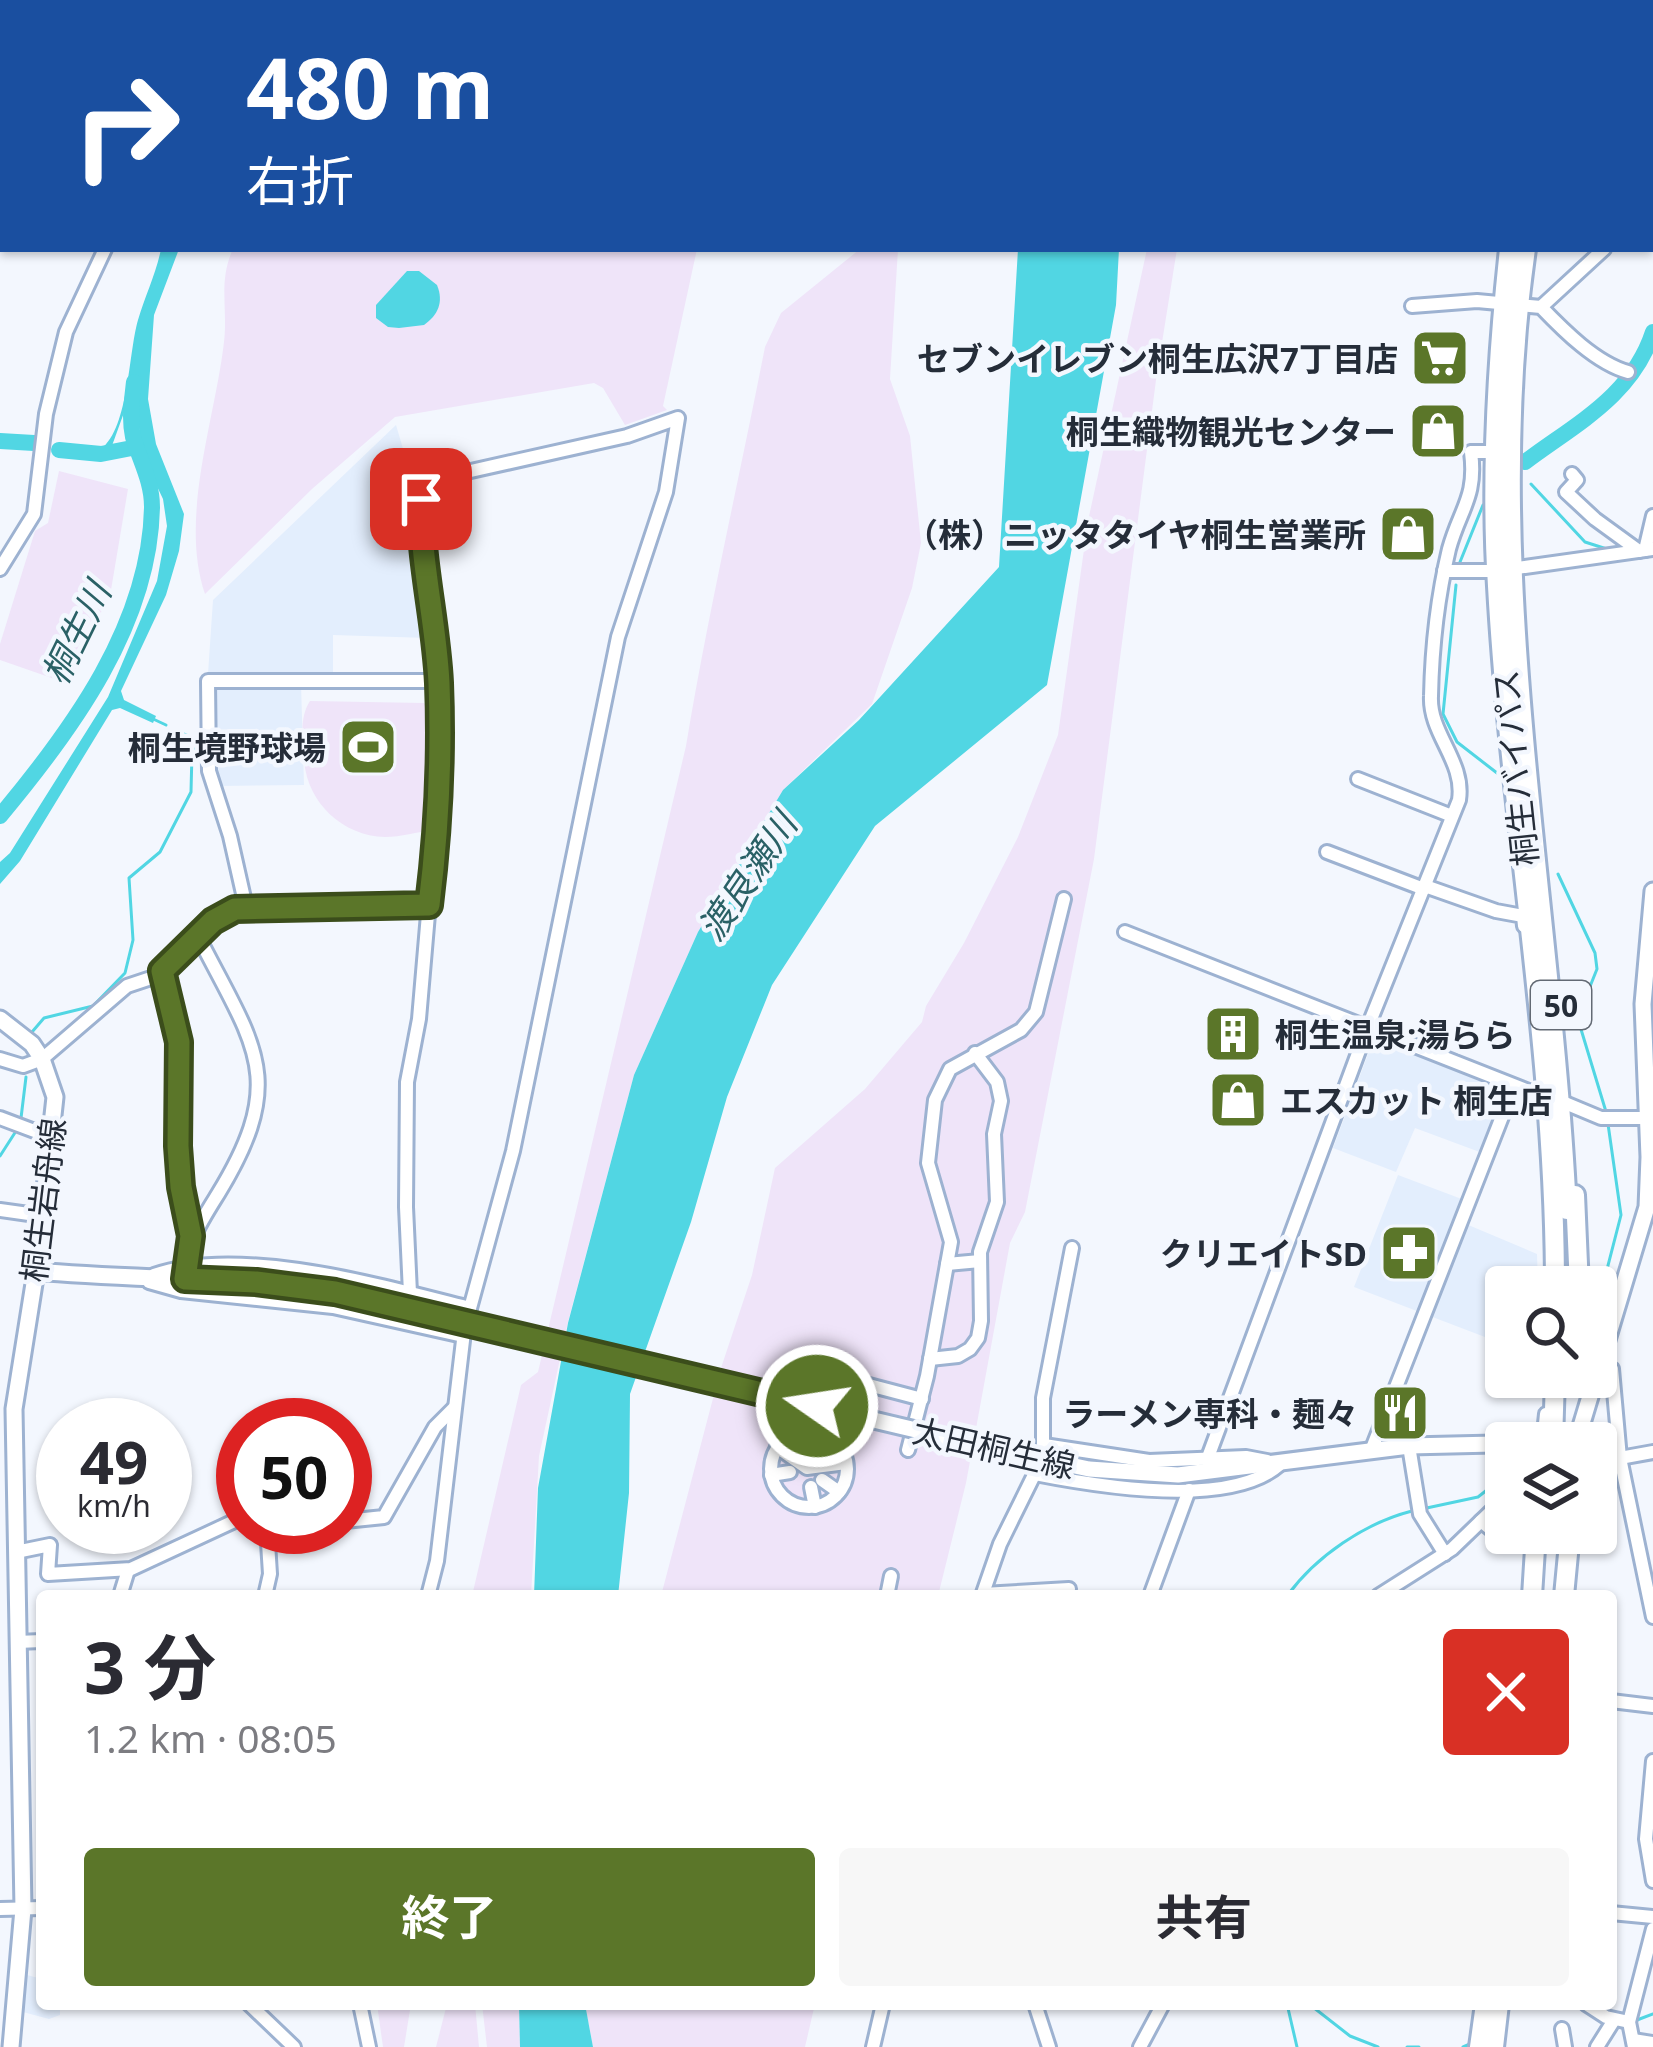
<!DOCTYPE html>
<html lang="ja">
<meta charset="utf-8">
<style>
body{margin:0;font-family:"Noto Sans","Noto Sans JP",sans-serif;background:#f7f7f7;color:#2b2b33;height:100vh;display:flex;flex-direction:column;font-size:45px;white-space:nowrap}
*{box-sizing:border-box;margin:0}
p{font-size:39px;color:#7c7c81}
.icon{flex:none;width:66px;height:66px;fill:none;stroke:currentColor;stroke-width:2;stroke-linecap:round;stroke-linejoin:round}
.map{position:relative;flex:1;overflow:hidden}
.drawer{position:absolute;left:36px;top:1590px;width:1581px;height:420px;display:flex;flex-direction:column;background:#fff;border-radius:12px;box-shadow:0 3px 9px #0004}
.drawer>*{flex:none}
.top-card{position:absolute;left:0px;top:0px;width:1653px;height:252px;box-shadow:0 3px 9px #0004;background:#1a4fa0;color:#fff;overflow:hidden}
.buttons{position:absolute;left:1485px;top:1266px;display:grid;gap:24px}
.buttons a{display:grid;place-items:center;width:132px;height:132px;border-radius:12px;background:#fff;box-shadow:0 3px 9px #0004;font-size:60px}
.speed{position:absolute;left:36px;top:1398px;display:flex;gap:24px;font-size:60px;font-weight:700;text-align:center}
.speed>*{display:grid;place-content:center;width:156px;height:156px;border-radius:50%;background:#fff;box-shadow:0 3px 9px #0004;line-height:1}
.speed small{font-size:30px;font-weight:400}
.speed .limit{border:18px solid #d22;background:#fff;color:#111}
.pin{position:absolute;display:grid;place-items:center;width:102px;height:102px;color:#fff;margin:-51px;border-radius:24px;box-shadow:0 6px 18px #0006}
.me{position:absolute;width:132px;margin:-66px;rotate:283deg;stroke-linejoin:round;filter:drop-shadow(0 0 9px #0008)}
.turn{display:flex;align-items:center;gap:42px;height:252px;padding:0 48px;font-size:54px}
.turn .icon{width:156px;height:156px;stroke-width:2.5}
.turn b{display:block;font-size:84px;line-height:102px}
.round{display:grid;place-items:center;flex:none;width:126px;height:126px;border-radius:12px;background:#f7f7f7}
.headline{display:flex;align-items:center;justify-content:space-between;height:204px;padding:0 48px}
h1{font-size:72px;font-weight:700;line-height:90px}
.button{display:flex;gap:24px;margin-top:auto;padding:24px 48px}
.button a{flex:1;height:138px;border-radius:12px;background:#5b7629;color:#fff;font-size:48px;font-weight:700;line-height:138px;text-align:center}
.button a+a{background:#f7f7f7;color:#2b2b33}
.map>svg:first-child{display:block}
</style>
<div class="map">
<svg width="1653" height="2047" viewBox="0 0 1653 2047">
<rect width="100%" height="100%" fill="#f3f7fe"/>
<!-- built -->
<g fill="#e3eefd">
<path d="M396,425L415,489L428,638L333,635V676L208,674L213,600Z"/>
<path d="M301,684L304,785L218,786L213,767L212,687Z"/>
<path d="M1380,1036L1505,1085L1509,1091L1485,1154L1415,1128L1396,1172L1333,1148L1374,1038Z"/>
<path d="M1398,1175L1467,1201L1466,1224L1537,1254L1538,1287H1506V1322L1498,1342L1354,1287Z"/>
<path d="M27,1975L42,1979V2004H60V2015L49,2019L23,2012Z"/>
</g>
<!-- green -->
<g fill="#efe4f9">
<path d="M456,0H683L453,3Z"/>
<path d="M233,249H697L663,406L667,410L625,425L603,388L594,383L395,417L312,489L205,594C179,518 215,420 224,342C228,308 218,281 233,249Z"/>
<path d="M860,249H898L890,379L910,436L921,543L912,588L872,704L783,790L698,932L634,1075L568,1322L539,1456L531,1596H472L521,1385L538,1372L686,746C708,613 739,480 765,347L781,313Z"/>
<path d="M1147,249H1177L1156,380L1094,859L1025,1212L1010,1243L966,1483L938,1596H661L721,1368L752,1275L775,1168L865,1089L922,1022L926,1006L964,943L1018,837L1058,735L1088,521Z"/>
<path d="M59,471L128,489L111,590L69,684L0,660V644L35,531L48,523Z"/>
<path d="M310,701L424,703L434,715L433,830C417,832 401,837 385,837C341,836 305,800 304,757C303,738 299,718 310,701Z"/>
<path d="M377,2004H411L404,2047H383Z"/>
<path d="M447,2004H475L479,2047H436Z"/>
<path d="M482,2004H519L520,2047H487Z"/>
<path d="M585,2004H815L805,2047H593Z"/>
</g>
<!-- water -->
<g fill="#51d6e3">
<path d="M161,249H179L154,315L148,399L156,444L184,514L179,551L166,595L121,691L124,700L156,716L153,723L120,708L112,710L20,861L0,884V862L10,853L108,697L157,581L167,526L163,499L143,457L135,399L126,407L109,454L90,460L57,456L60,445L98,451C129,433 128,354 138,320C145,296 156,274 161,249Z"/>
<path d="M1018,249H1119L1116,305L1047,685L875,826L772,985L727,1097L691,1222L630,1394L629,1493L618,1596H534L538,1488L568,1323L634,1075L698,932L783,790L859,720L999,567Z"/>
<path d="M407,271H419L437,285C444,302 438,315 424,325L399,328L388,327L376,318V305Z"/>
<path d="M519,2004H585L593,2047H520Z"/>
</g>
<!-- pier -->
<path fill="#f3f7fe" d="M560,1334L650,1356L643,1376L556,1355Z"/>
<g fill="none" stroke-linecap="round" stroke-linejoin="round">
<!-- stream -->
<g stroke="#51d6e3" stroke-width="3">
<path d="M0,231L3,227"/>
<path d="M1531,484L1585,542L1610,550"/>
<path d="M1460,562L1483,505"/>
<path d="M1456,585L1443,714L1457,742L1497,773"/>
<path d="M151,718L166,725"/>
<path d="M1558,874L1595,953L1597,969L1583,1004L1580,1026L1607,1115"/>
<path d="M32,1032L44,1018L93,1006L125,973L133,940L129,878L160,852L191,792L192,752L198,740L182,733"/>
<path d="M1619,1112L1639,1111"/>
<path d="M21,1118L26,1077"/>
<path d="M0,1156L18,1128"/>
<path d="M1596,1312L1621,1215L1608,1124"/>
<path d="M1422,1509L1478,1497L1506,1475"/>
<path d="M1287,1596C1316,1556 1365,1523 1412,1511"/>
<path d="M1287,2004L1297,2047"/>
<path d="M1309,2004L1350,2036L1378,2047"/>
<path d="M1637,2020L1653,2014"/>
<path d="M1407,2047H1419"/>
<path d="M1463,2047L1470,2044"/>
</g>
<!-- river -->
<g stroke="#51d6e3" stroke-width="16">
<path d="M0,441L34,443"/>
<path d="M59,450L101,454L137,447"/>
<path d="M1525,462C1577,423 1632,396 1653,332"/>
<path d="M0,816C72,730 150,624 152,507C152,481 140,461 133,437C129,419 132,400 134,382"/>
</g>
<!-- minor casing -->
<g stroke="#9db2d1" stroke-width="18">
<g id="minor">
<path d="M61,0L63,3"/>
<path d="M150,0V3"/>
<path d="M1307,3L1308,0"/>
<path d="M0,112L3,113"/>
<path d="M1650,180H1653"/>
<path d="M1412,306L1477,301L1541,307C1564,331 1596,363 1628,372"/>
<path d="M1541,307L1604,249"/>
<path d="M1572,474L1577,480L1566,492L1595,519L1639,551"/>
<path d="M1645,550L1653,516"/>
<path d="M0,569L34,514L46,414L66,332L105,249"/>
<path d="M1444,571H1496L1653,549"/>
<path d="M1358,779L1452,816"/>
<path d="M1327,852L1424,889"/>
<path d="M1425,886L1496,911L1523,916L1524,926"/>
<path d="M246,907L230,836L209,771L208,681H439"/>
<path d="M1125,932L1539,1095"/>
<path d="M162,971L179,1042L181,1187L191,1236"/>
<path d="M0,1059L23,1066L42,1059L127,986L154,977L213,921L235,909L429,905"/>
<path d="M1565,1103L1601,1118H1652"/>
<path d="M0,1118L53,1138"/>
<path d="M0,1210L43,1216"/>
<path d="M947,1264L980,1261"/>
<path d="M154,1275C240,1245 383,1286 470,1308"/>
<path d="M185,1279C185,1245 200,1223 218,1194C289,1078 254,1046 198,936"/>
<path d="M149,1282L181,1291L333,1307L463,1336"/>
<path d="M410,1293L406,1207L407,1082L419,1019L438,798L439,681L421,528V499L453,475L627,436L678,418L666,492L618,637L513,1151L469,1312"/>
<path d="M930,1359L958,1356L970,1349L978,1338L981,1321L980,1252L997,1202L994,1134L1001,1101L997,1082L975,1053"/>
<path d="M1599,1374L1612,1369L1620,1458L1653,1617"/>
<path d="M865,1384L922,1399"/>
<circle cx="809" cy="1469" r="38"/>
<path d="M1543,1443L1546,1414"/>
<path d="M1044,1445L1149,1461L1246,1457L1267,1461"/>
<path d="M1409,1446L1420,1514L1445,1554"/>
<path d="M777,1447L807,1468L846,1463"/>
<path d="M1043,1447V1398L1072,1248"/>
<path d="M908,1450L927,1376L951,1242L928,1163L935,1100L950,1069L1021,1030L1036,1012L1064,899"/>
<path d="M1371,1451L1514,1086"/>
<path d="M1620,1458L1653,1452"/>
<path d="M1207,1460L1367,1029L1459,800C1465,761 1429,734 1431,696C1432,648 1438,595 1449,549C1460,509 1477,497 1471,452H1495"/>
<path d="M1035,1474C1096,1486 1229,1509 1279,1465"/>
<path d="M771,1475L790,1472"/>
<path d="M822,1480L839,1492"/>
<path d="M811,1487L815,1507"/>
<path d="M345,1521L384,1517L435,1427L454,1408"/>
<path d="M1481,1521L1492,1530L1523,1539"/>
<path d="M268,1531L300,1527"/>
<path d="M16,1552L50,1545L48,1574L131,1569L243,1517"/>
<path d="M983,1594L1069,1589"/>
<path d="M120,1596L128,1570"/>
<path d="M265,1596L270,1574L267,1527"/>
<path d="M428,1596L437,1561L464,1332"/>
<path d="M887,1596L891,1576"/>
<path d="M982,1596L1000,1544L1036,1471"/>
<path d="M1150,1596L1189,1490"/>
<path d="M1378,1596L1452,1549L1506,1497"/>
<path d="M17,1642L42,1641"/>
<path d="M1611,1701L1653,1706"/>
<path d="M1653,1761L1646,1839L1653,1881"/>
<path d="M0,1909L42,1908"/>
<path d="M1611,1913L1653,1917"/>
<path d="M249,2004L294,2047"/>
<path d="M360,2004L369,2047"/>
<path d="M1035,2004L1049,2047"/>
<path d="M1586,2004L1606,2017L1629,2022"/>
<path d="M1562,2029L1565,2047"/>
<path d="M1633,2040L1653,2043"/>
<path d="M873,2047L883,2004"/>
<path d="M1140,2047L1163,2004"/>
<path d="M1597,2047L1614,2020"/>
<path d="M1634,2047L1629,2022L1653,1929"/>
</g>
</g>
<!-- major casing -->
<g stroke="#9db2d1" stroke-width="21">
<g id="major">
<path d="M0,1019L32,1044L42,1059L55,1097L36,1271L14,1409L23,1909L11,2047"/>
<path d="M36,1271C136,1280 236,1277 335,1292"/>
<path d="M1576,1443L1647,1207L1649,1157L1643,1004L1653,891"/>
<path d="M996,1449L1089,1469L1178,1475L1409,1446L1534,1443"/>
</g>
</g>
<!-- highway casing -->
<g stroke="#9db2d1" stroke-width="24">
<g id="highway">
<path d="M1548,3V0"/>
<path d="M1563,3L1564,0"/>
<path d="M1509,249C1497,360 1490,474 1497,586C1510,821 1555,1052 1555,1287"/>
<path d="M1526,249C1480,568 1551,891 1567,1210"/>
<path d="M1575,1195L1579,1287"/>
<path d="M1596,1374H1599"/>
<path d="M1553,1443L1555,1377"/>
<path d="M1532,1596L1536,1533"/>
<path d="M1564,1596L1570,1533"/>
<path d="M1479,2047L1485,2004"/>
<path d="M1494,2047L1499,2004"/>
</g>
</g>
<!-- minor -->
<use href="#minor" stroke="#fff" stroke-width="12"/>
<!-- major -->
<use href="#major" stroke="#fff" stroke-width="15"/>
<!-- highway -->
<use href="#highway" stroke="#fff" stroke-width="18"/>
<!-- major-bridge casing -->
<g stroke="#9db2d1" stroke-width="21" stroke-linecap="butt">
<g id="major-bridge">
<path d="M335,1292L480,1326"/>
<path d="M503,1332L996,1449"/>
</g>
</g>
<!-- major-bridge -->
<use href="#major-bridge" stroke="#fff" stroke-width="15"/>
</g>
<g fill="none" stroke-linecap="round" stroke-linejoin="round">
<!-- route casing -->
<g stroke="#3b4d1b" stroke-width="30">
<path id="route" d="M421,499C420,561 436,621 439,683C442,757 438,832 429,905L235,909L213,921L162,971L179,1042L178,1146L181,1187L191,1236L185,1279L256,1282L335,1292L817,1406"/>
</g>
<!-- route -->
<use href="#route" stroke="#5b7629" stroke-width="21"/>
</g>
<!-- icons -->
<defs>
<g id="supermarket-square" transform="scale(3)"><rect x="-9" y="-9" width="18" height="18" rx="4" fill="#5b7629" stroke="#f3f7fe"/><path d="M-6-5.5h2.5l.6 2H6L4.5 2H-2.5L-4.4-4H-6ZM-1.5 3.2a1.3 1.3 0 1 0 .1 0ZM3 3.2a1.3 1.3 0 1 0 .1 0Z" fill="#fff"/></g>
<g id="shop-square" transform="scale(3)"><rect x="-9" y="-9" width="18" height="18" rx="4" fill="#5b7629" stroke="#f3f7fe"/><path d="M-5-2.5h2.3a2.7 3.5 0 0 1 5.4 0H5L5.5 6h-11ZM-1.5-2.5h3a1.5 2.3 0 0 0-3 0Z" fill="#fff"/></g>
<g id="stadium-square" transform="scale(3)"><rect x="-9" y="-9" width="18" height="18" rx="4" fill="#5b7629" stroke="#f3f7fe"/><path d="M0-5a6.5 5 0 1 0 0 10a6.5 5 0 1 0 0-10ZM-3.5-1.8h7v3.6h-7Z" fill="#fff"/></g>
<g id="building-square" transform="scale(3)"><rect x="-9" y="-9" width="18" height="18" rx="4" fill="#5b7629" stroke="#f3f7fe"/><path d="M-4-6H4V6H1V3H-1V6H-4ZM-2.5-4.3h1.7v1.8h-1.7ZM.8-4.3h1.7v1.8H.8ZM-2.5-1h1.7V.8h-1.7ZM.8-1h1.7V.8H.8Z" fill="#fff"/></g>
<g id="pharmacy-square" transform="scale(3)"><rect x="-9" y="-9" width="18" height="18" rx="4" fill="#5b7629" stroke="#f3f7fe"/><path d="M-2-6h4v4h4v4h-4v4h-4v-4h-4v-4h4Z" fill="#fff"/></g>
<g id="restaurant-square" transform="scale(3)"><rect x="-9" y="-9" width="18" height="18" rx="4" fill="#5b7629" stroke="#f3f7fe"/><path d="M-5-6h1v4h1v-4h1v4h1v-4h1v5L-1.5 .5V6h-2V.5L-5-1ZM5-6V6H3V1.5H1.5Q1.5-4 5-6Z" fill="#fff"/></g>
</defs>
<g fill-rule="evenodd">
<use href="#supermarket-square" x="1440" y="358"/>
<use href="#shop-square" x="1438" y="431"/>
<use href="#shop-square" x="1408" y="534"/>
<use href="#stadium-square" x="368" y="747"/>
<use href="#building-square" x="1233" y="1034"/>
<use href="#shop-square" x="1238" y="1100"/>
<use href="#pharmacy-square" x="1409" y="1253"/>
<use href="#restaurant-square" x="1400" y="1413"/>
</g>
<g text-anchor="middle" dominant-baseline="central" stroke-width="9" stroke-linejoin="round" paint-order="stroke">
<!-- shield labels -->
<rect fill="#f3f7fe" stroke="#636a74" stroke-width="3" x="1531" y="981" width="60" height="48" rx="9"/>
<g font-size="30" font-weight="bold" fill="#252d39">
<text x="1561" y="1005">50</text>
</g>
<!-- poi labels -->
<g font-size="33" font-weight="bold" fill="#252d39" stroke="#f3f7fe" text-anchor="end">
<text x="1398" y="358">セブンイレブン桐生広沢7丁目店</text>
<text x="1396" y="431">桐生織物観光センター</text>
<text x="1366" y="534">（株）ニッタタイヤ桐生営業所</text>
<text x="326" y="747">桐生境野球場</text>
<text x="1275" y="1034" text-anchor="start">桐生温泉;湯らら</text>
<text x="1280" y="1100" text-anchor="start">エスカット 桐生店</text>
<text x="1367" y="1253">クリエイトSD</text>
<text x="1358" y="1413">ラーメン専科・麺々</text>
</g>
<!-- street labels -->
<g font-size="33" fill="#252d39" stroke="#f3f7fe">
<text transform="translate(1515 768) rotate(-96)">桐生バイパス</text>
<text transform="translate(43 1200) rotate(-83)">桐生岩舟線</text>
<text transform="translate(994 1448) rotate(13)">太田桐生線</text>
</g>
<!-- water labels -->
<g font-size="36" font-style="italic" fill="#2a6166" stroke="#f3f7fe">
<text transform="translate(76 633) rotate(-64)">桐生川</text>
<text transform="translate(747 876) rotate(-56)">渡良瀬川</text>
</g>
</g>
</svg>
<div class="buttons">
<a><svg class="icon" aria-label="search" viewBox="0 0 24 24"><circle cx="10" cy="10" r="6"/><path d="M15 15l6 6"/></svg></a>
<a><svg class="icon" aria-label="layers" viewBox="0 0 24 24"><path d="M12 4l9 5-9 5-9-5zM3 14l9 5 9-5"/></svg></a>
</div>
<div class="speed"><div>49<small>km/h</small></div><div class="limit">50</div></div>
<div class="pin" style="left:421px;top:499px;background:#d93025"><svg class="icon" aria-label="arrive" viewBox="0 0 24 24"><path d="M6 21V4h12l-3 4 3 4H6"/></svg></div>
<svg class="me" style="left:817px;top:1406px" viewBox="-20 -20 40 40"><circle r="17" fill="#5b7629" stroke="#fff" stroke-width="3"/><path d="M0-11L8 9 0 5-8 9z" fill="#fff"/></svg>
<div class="top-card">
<div class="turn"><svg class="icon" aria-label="right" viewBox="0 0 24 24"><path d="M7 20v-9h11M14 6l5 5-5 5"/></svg><div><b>480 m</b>右折</div></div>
</div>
<section class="drawer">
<div class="headline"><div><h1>3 分</h1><p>1.2 km · 08:05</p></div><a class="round" style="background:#d93025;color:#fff"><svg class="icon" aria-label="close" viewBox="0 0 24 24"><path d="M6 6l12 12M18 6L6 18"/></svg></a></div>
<div class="button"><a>終了</a><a>共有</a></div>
</section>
</div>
